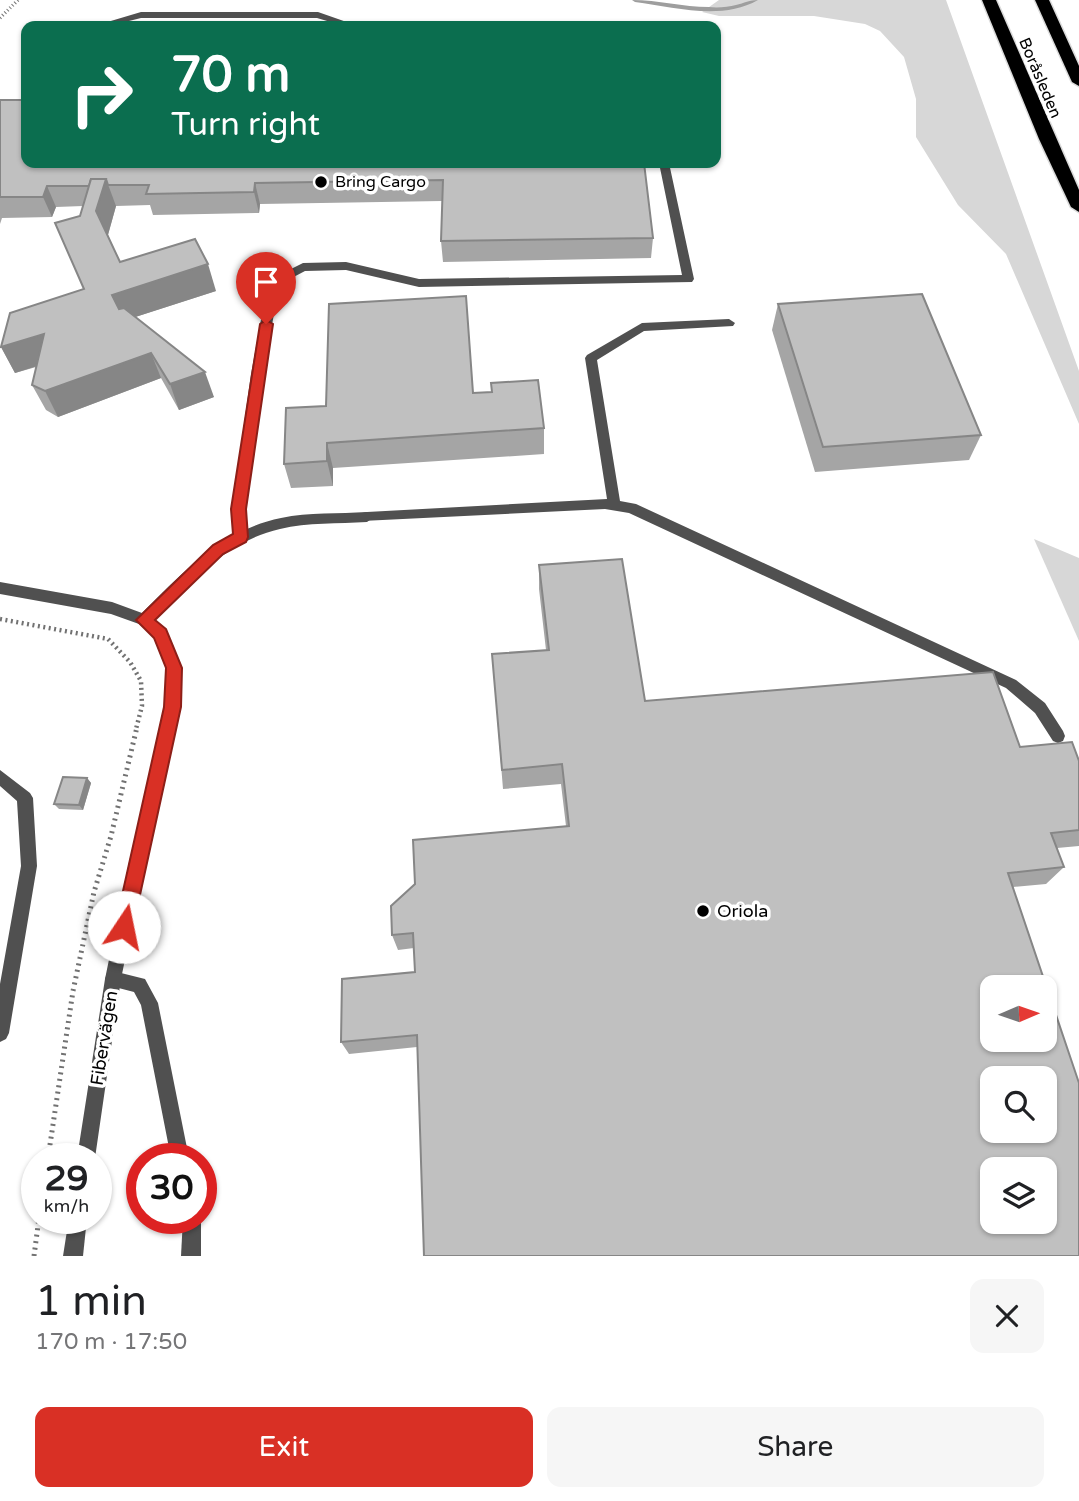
<!DOCTYPE html>
<meta charset="utf-8">
<style>
body{margin:0;font-family:"Varela Round",sans-serif;background:#f6f6f6;color:#202124;height:100vh;display:flex;flex-direction:column;font-size:26px;white-space:nowrap}
*{box-sizing:border-box;margin:0}
p{font-size:23px;color:#757577}
.icon{flex:none;width:38px;height:38px;fill:none;stroke:currentColor;stroke-width:2;stroke-linecap:round;stroke-linejoin:round}
.map{position:relative;height:1256px;overflow:hidden}
.sheet{display:flex;flex-direction:column;background:#fff;flex:1}
.sheet>*{flex:none}
.top-card{position:absolute;left:21px;top:21px;width:700px;height:147px;border-radius:14px;box-shadow:0 2px 5px #0004;background:#0b6e4f;color:#fff;overflow:hidden}
.needle{width:46px;rotate:88deg}
.controls{position:absolute;left:980px;top:975px;display:grid;gap:14px}
.controls a{display:grid;place-items:center;width:77px;height:77px;border-radius:14px;background:#fff;box-shadow:0 2px 5px #0004;font-size:35px}
.speed{position:absolute;left:21px;top:1143px;display:flex;gap:14px;font-size:35px;font-weight:700;text-align:center}
.speed>*{display:grid;place-content:center;width:91px;height:91px;border-radius:50%;background:#fff;box-shadow:0 2px 5px #0004;line-height:1}
.speed small{font-size:18px;font-weight:400}
.speed .limit{border:10px solid #d22;background:#fff;color:#111}
.pin{position:absolute;display:grid;place-items:center;width:60px;height:60px;color:#fff;margin:-72px -30px;border-radius:50% 50% 50% 0;rotate:-45deg;box-shadow:0 0 7px #0007}
.pin .icon{rotate:45deg}
.me{position:absolute;width:77px;margin:-38px;rotate:11deg;stroke-linejoin:round;filter:drop-shadow(0 0 5px #0008)}
.turn{display:flex;align-items:center;gap:24px;height:147px;padding:0 35px;font-size:32px}
.turn .icon{width:91px;height:91px;stroke-width:2.5}
.turn b{display:block;font-size:49px;line-height:60px}
.round{display:grid;place-items:center;flex:none;width:74px;height:74px;border-radius:14px;background:#f6f6f6}
.summary{display:flex;align-items:center;justify-content:space-between;height:119px;padding:0 35px}
h1{font-size:42px;font-weight:600;line-height:52px}
.cta{display:flex;gap:14px;margin-top:auto;padding:14px 35px}
.cta a{flex:1;height:80px;border-radius:14px;background:#d93025;color:#fff;font-size:28px;font-weight:600;line-height:80px;text-align:center}
.cta a+a{background:#f6f6f6;color:#202124}
.map>svg:first-child{display:block}
</style>
<div class="map">
<svg width="1079" height="1256" viewBox="0 0 1079 1256">
<rect width="100%" height="100%" fill="#fff"/>
<!-- green -->
<g fill="#d7d7d7">
<path d="M719,0H946L1079,371V424L1006,254L958,205L916,137V99L904,57L880,31L865,24L814,16H719L702,12Z"/>
<path d="M1034,539L1079,558V641Z"/>
</g>
<g fill="none" stroke-linecap="round" stroke-linejoin="round">
<!-- stream -->
<path fill="#9e9e9e" fill-rule="evenodd" d="M632,0C658,0 683,7 709,7C718,8 728,7 736,5C744,3 750,0 758,0C721,21 674,7 635,2Z"/>
<!-- motorway casing -->
<g stroke="#dbdbdb" stroke-width="3">
<g id="motorway">
<path d="M982,0H996L1079,190V212L1071,207L1039,139Z"/>
<path d="M1035,0H1049L1079,66V86L1072,82Z"/>
</g>
</g>
<!-- path-far2 -->
<path stroke="#727272" stroke-width="3.5" stroke-dasharray="1 2.5" stroke-linecap="butt" d="M0,18L18,0"/>
<!-- path-far1 -->
<path stroke="#727272" stroke-width="4.5" stroke-dasharray="2 3.5" stroke-linecap="butt" d="M0,619L108,639L130,662L141,681L142,706L136,729"/>
<!-- path -->
<g stroke="#727272" stroke-width="5" stroke-dasharray="2 4.5" stroke-linecap="butt">
<path d="M48,1158L73,991L94,892L111,836L137,727"/>
<path d="M34,1256L39,1218"/>
</g>
<!-- service -->
<g fill="#505050" fill-rule="evenodd">
<path d="M141,12H318L358,26H344L317,18H141L109,26H94Z"/>
<path d="M659,163H669L694,279L692,282L419,287L346,270L305,271L286,281L276,303L263,374L246,509L247,537L245,541H235L232,509L251,374L264,303L277,276L303,263L346,262L419,279L682,275Z"/>
<path d="M729,319L735,323L733,326L644,331L597,360L620,501L636,504L1016,680L1045,703L1063,731L1065,736L1063,741L1058,743L1053,741L1035,713L1006,688L629,513L605,509L362,521L360,517L362,513L367,512L607,499L585,358L587,355L642,323Z"/>
<path d="M0,770L30,793L33,798L37,866L9,1033L6,1039L0,1042V984L21,866L17,801L0,786Z"/>
<path d="M113,971L145,979L158,1003L189,1158H171L141,1005L134,992L107,985L105,979L107,973Z"/>
<path d="M183,1218H201V1256H181Z"/>
</g>
<!-- minor -->
<g fill="#505050" fill-rule="evenodd">
<path d="M367,512L374,517L367,522C338,524 308,522 280,529C227,541 190,582 153,620L165,629L181,669L180,707L145,862L121,979L95,1158H77L105,979L129,862L166,707L167,669L154,637L139,624L111,614L0,594V582L112,602L142,613C183,572 222,530 281,518C309,512 339,514 367,512Z"/>
<path d="M69,1218H87L83,1256H63Z"/>
</g>
<!-- motorway -->
<use href="#motorway" fill="#000" fill-rule="evenodd"/>
</g>
<!-- wall -->
<g fill="#a5a5a5">
<path d="M0,100L644,163L653,238L651,258L443,262L441,241L442,201L260,204L259,213L153,215L150,205L116,206L108,235L120,262L216,291L135,317L214,397L179,410L161,378L58,417L46,410L32,385L36,367L15,373L1,347L84,290L80,216L83,206L56,207L52,217L2,218L0,224Z"/>
<path d="M778,304L981,435L969,460L815,472L772,330Z"/>
<path d="M491,392L544,428V454L333,468V486L291,488L284,464L326,406Z"/>
<path d="M539,565L645,701L1020,747L1079,761V846L1057,848L1064,867L1046,884L1013,887L417,1047L349,1054L341,1042L415,972L414,948L398,950L392,935L566,826L561,784L503,789L492,654L546,650L539,589Z"/>
<path d="M87,778L91,783L83,810L59,809L54,804Z"/>
</g>
<!-- shaded-wall -->
<g fill="#868686">
<path d="M106,179L116,206L107,238L96,211Z"/>
<path d="M255,183L260,204L259,213L254,192Z"/>
<path d="M47,186L56,207L52,217L43,197Z"/>
<path d="M208,264L216,291L123,321L112,295Z"/>
<path d="M44,334L56,360L15,373L1,347Z"/>
<path d="M151,353L161,378L58,417L45,391Z"/>
<path d="M205,372L214,397L179,410L170,384Z"/>
<path d="M327,443L333,468V486L327,461Z"/>
<path d="M87,778L91,783L83,810L79,805Z"/>
</g>
<!-- building -->
<g fill="#c0c0c0" stroke="#868686" stroke-width="2" fill-rule="evenodd">
<path d="M0,100H26V163H644L653,238L441,241L443,180L255,183L254,192L146,194L149,185H108L106,179H91L89,186H47L43,197H0Z"/>
<path d="M91,179H106L96,211L120,262L195,239L208,264L112,295L119,309L124,308L205,372L170,384L151,353L45,391L32,385L44,334L1,347L10,313L84,289L55,223L80,216Z"/>
<path d="M922,294L981,435L823,447L778,304Z"/>
<path d="M466,296L473,393L492,392L491,383L538,380L544,428L327,443V461L284,464L286,408L326,406L329,304Z"/>
<path d="M622,559L645,701L993,672L1020,747L1072,742L1079,761V830L1051,833L1064,867L1008,873L1079,1083V1256H424L417,1035L341,1042L342,979L415,972L413,933L392,935L391,906L415,884L413,840L569,826L562,764L502,770L492,654L549,650L539,565ZM992,987H1045V1040H992ZM992,1078H1045V1130H992ZM992,1169H1045V1222H992Z"/>
<path d="M63,777L87,778L79,805L54,804Z"/>
</g>
<!-- route -->
<path fill="#d93025" stroke="#8d1f18" stroke-width="2" d="M266,320L273,324L246,509L248,537L246,542L223,554L155,620L166,629L182,668L181,707L133,927L131,933L124,936L117,933L115,927L164,707L166,668L154,638L136,620L213,545L233,534L231,509L260,324Z"/>
<!-- markers -->
<g fill="#000" stroke="#fff" stroke-width="2.5">
<circle cx="321" cy="182" r="7"/>
<circle cx="703" cy="911" r="7"/>
</g>
<g text-anchor="middle" dominant-baseline="central" stroke-width="7" stroke-linejoin="round" paint-order="stroke">
<!-- far-street labels -->
<g font-size="16" fill="#000" stroke="#fff">
<text transform="translate(1040 78) rotate(67)">Boråsleden</text>
</g>
<!-- far-poi labels -->
<g font-size="16" fill="#000" stroke="#fff" text-anchor="start">
<text x="335" y="182">Bring Cargo</text>
</g>
<!-- poi labels -->
<g font-size="18" fill="#000" stroke="#fff" text-anchor="start">
<text x="717" y="911">Oriola</text>
</g>
<!-- street labels -->
<g font-size="18" fill="#000" stroke="#fff">
<text transform="translate(104 1038) rotate(-81)">Fibervägen</text>
</g>
</g>
</svg>
<div class="controls">
<a><svg class="needle" viewBox="-14 -14 28 28"><path d="M0-13l5 13h-10z" fill="#e53935"/><path d="M0 13l5-13h-10z" fill="#757577"/></svg></a>
<a><svg class="icon" aria-label="search" viewBox="0 0 24 24"><circle cx="10" cy="10" r="6"/><path d="M15 15l6 6"/></svg></a>
<a><svg class="icon" aria-label="layers" viewBox="0 0 24 24"><path d="M12 4l9 5-9 5-9-5zM3 14l9 5 9-5"/></svg></a>
</div>
<div class="speed"><div>29<small>km/h</small></div><div class="limit">30</div></div>
<div class="pin" style="left:266px;top:324px;background:#d93025"><svg class="icon" aria-label="arrive" viewBox="0 0 24 24"><path d="M6 21V4h12l-3 4 3 4H6"/></svg></div>
<svg class="me" style="left:124px;top:927px" viewBox="-20 -20 40 40"><circle r="19" fill="#fff"/><path d="M0-13L10 11 0 6-10 11z" fill="#d93025"/></svg>
<div class="top-card">
<div class="turn"><svg class="icon" aria-label="right" viewBox="0 0 24 24"><path d="M7 20v-9h11M14 6l5 5-5 5"/></svg><div><b>70 m</b>Turn right</div></div>
</div>
</div>
<section class="sheet">
<div class="summary"><div><h1>1 min</h1><p>170 m · 17:50</p></div><a class="round"><svg class="icon" aria-label="close" viewBox="0 0 24 24"><path d="M6 6l12 12M18 6L6 18"/></svg></a></div>
<div class="cta"><a>Exit</a><a>Share</a></div>
</section>
